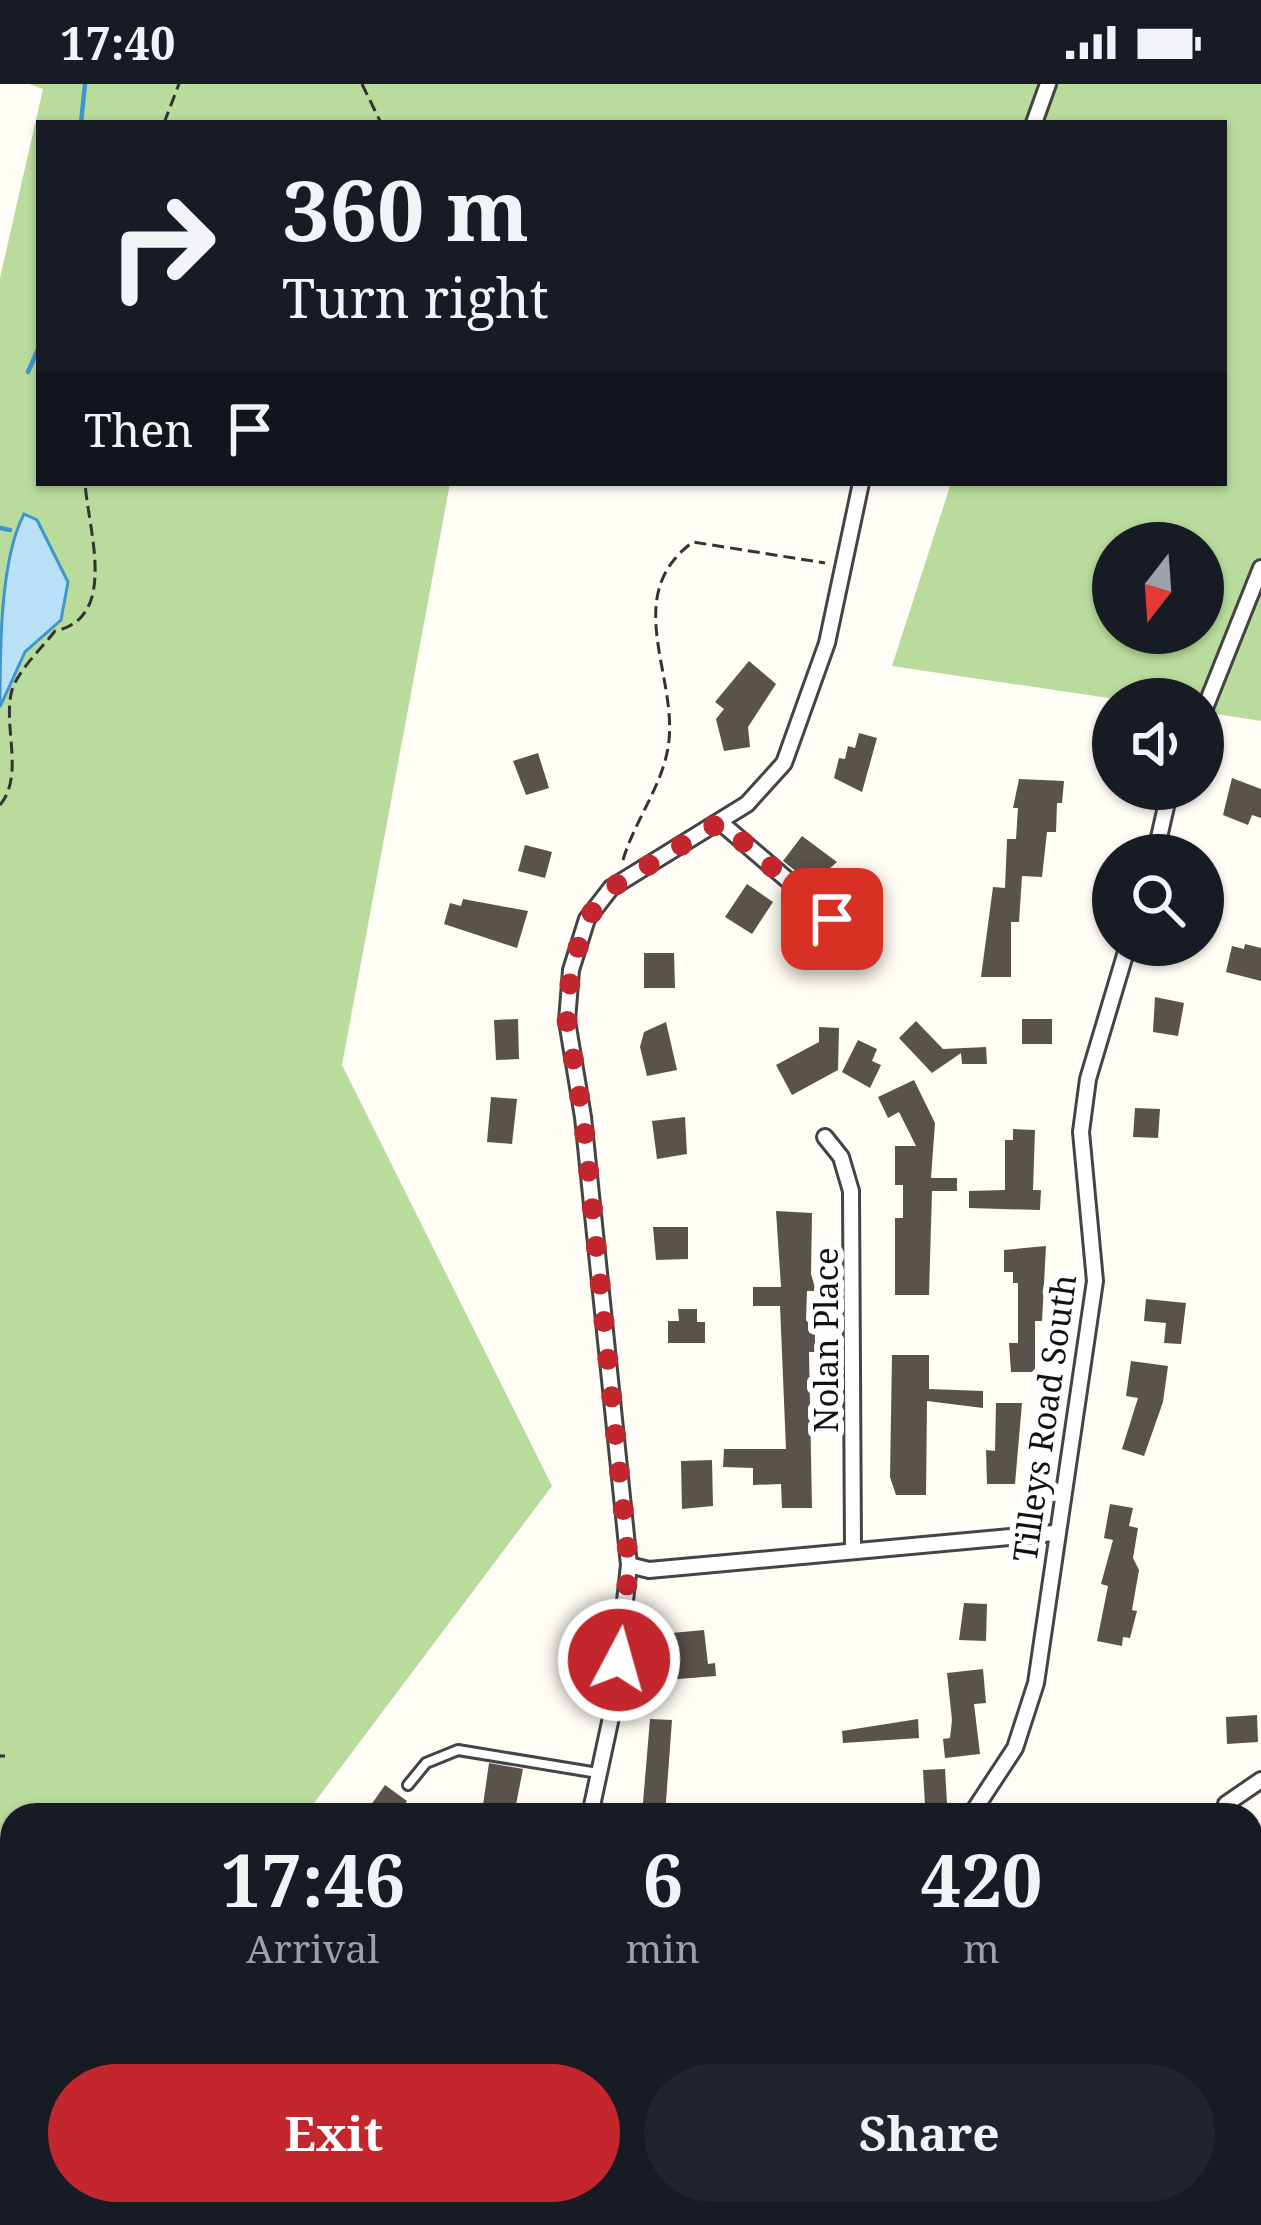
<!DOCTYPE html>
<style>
body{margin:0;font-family:"Noto Serif",serif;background:#20242c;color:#f1f3f6;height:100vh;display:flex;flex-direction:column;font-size:45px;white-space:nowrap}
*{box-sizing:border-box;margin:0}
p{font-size:39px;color:#9ea1a6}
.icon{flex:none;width:66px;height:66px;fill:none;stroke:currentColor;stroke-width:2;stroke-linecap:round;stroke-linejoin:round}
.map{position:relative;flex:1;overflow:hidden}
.details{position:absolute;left:0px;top:1719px;width:1263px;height:423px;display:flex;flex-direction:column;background:#171b24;border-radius:36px 36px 0 0;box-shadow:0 3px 9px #0004}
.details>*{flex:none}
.hud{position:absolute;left:36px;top:36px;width:1191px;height:366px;border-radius:0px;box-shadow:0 3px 9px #0004;background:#171b24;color:#f1f3f6;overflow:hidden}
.needle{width:78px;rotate:197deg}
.tools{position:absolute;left:1092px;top:438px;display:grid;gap:24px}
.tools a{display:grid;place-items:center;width:132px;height:132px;border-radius:50%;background:#171b24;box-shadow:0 3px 9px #0004;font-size:60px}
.pin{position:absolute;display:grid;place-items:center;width:102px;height:102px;color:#fff;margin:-51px;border-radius:24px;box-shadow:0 6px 18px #0006}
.me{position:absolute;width:132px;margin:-66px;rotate:6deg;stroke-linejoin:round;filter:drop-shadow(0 0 9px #0008)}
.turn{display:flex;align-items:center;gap:42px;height:252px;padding:0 48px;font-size:54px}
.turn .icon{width:156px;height:156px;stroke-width:2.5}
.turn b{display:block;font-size:84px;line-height:102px}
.then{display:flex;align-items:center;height:114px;padding:0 48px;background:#0003;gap:24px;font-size:45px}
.eta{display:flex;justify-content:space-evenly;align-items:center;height:204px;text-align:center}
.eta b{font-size:72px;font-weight:700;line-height:84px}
.action{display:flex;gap:24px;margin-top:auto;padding:24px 48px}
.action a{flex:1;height:138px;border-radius:72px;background:#c4262e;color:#fff;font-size:48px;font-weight:700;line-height:138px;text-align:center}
.action a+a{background:#20242c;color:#f1f3f6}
.status{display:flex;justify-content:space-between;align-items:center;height:84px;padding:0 60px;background:#171b24;direction:ltr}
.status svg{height:33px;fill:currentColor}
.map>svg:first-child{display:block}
</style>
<div class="status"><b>17:40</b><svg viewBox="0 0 49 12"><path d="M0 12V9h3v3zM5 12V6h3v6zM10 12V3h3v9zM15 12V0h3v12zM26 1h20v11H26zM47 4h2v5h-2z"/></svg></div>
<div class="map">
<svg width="1261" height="2141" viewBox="0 0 1261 2141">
<rect width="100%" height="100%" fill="#fffdf5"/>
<!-- forest -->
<path fill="#b9dc9c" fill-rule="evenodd" d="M29,0H1261V637L1203,628V615H1115L892,582L951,399H1224V39H39V399H450L342,981L552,1402L305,1731H12V1756L0,1747V194L43,5ZM1113,459H1203V549H1113Z"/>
<!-- water -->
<path fill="#b9e0f7" stroke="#3f96cf" stroke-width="3" d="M24,430L37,436L68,498L61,536L25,568L0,623C0,565 0,476 24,430Z"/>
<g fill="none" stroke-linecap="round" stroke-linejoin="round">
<!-- stream -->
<g stroke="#3f96cf" stroke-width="4.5">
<path d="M81,39L85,0"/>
<path d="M28,288L39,263"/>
<path d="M0,444L10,446"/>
</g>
</g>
<!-- building -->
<g fill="#5a524d">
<path d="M749,577L776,600L748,643L750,663L724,667L716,635L724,625L715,618Z"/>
<path d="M859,649L877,654L862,708L834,694L839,674L845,675L848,662L855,664Z"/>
<path d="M538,669L549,704L526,711L513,677Z"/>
<path d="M1232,694L1261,705V734L1252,731L1248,741L1223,731Z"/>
<path d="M1019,695L1064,697L1062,719H1057L1056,748H1047L1042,793L1022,792L1019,838H1011V893H981L993,803L1005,804L1007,755H1016L1018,724H1013Z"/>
<path d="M802,752L837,778L812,800L783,777Z"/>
<path d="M525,761L552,768L545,794L518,787Z"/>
<path d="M747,800L773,818L752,850L725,833Z"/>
<path d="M463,815L528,827L517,864L444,840L450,819L461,822Z"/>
<path d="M795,847L825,858L817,880L787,870Z"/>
<path d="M1245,860L1261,864V897L1226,888L1232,862L1244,865Z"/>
<path d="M644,869H674L675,904H644Z"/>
<path d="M1155,913L1184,919L1178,952L1153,948Z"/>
<path d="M518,935L519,975L496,976L494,936Z"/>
<rect x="1022" y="935" width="30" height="25"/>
<path d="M916,937L943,965L986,963L987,980H962L961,969L932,989L899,954Z"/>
<path d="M666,938L677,986L647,992L640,963L644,948Z"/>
<path d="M819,943L839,944L838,986L792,1011L776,981L819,958Z"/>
<path d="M858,956L877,965L872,977L881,981L870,1004L842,988Z"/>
<path d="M914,996L935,1039L931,1094H957V1107H932L929,1211H895V1134H903V1101H895V1062H916L899,1028L888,1034L878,1013Z"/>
<path d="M491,1013L517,1015L512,1060L487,1058Z"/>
<path d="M1135,1024L1160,1025L1158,1054L1133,1053Z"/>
<path d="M685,1033L687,1070L657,1075L652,1037Z"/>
<path d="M1013,1045L1035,1046L1033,1106H1041L1040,1126L969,1124V1107L1005,1106V1056H1013Z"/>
<path d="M776,1127L812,1129L811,1190L816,1207H807L806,1236L815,1247V1268H809L812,1424H782L781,1400L753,1401V1384L723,1383L724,1365H786L780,1222H753V1203H781Z"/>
<path d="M653,1143H688V1175L656,1176Z"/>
<path d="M1046,1162L1042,1237H1035V1288H1011L1009,1259H1018V1199H1013V1188H1004V1166Z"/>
<path d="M1146,1215L1186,1219L1181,1260L1164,1259L1166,1239L1144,1237Z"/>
<path d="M678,1225H697V1238H705V1259H668V1237H679Z"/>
<path d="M892,1271H929V1305L983,1307V1324L927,1317L926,1411H896L890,1393Z"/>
<path d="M1131,1277L1168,1282L1163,1318L1144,1372L1122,1365L1138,1314L1126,1312Z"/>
<path d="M996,1319H1022L1015,1400H987L986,1366L995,1367Z"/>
<path d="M712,1376L713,1422L682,1425L681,1377Z"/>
<path d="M1110,1420L1133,1424L1129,1442L1138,1444L1133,1474L1139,1486L1132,1526L1137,1527L1130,1554L1123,1553L1122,1562L1097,1557L1108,1502L1101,1500L1113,1456L1104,1454Z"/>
<path d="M964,1519L987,1520L986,1557L959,1556Z"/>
<path d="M704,1546L708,1580L715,1579L716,1592L666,1596L661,1550Z"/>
<path d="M983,1585L986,1619L974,1620L980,1670L945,1674L943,1655L950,1654L952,1636L947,1589Z"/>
<path d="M1257,1631L1258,1658L1227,1660L1226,1633Z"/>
<path d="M650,1635L672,1636L665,1731H642Z"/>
<path d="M918,1635L919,1654L843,1659L842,1647Z"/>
<path d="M489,1679L523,1685L514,1731L482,1728Z"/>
<path d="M945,1685L947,1719L925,1721L923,1686Z"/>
<path d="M385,1701L407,1717L397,1731H364Z"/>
</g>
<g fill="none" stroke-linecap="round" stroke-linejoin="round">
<!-- service casing -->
<g stroke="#444" stroke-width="14">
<path id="service" d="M408,1701L426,1679L458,1666L598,1689"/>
</g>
<!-- minor casing -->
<g stroke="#444" stroke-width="20">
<g id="minor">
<path d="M1034,39L1048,0"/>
<path d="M1203,629L1261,484"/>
<path d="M720,738L832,834"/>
<path d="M1155,771L1170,705"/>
<path d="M825,1053L841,1073L851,1107L853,1466"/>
<path d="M629,1481L649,1486L1054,1449"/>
<path d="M1226,1720L1261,1696"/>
<path d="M590,1731L613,1624L629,1481L583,1033L567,937L571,886L587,835L611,804L747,720L784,679L827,559L861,399"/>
<path d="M971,1731L1015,1664L1036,1599L1095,1197L1081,1048L1088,995L1128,861"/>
<path d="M1251,2022L1261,2011"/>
<path d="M20,2141L22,2130"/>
<path d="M823,2141L824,2130"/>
<path d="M1146,2141L1156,2130"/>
</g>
</g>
<!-- motorway casing -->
<g stroke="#222" stroke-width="30">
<g id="motorway">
<path d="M0,1787L12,1796"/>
<path d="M453,2130L467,2141"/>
</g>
</g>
<!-- path -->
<g stroke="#333" stroke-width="3" stroke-dasharray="12 6" stroke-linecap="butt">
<path d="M362,0L381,39"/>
<path d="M164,39L179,0"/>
<path d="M0,721C24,692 4,646 11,610C15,589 42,564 55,547C119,534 88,445 85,399"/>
<path d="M623,776C634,738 661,704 668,664C680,593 619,512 693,458L825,479"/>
<path d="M0,1672H5"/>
</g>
<!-- service -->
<use href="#service" stroke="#fff" stroke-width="8"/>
<!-- minor -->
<use href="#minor" stroke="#fff" stroke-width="14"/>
<!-- motorway -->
<use href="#motorway" stroke="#f5a25d" stroke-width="24"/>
</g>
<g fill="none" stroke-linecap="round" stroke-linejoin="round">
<!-- route -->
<path stroke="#c4262e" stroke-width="21" stroke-dasharray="0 37.8" d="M619,1576L629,1481L583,1033L567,937L571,886L587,835L611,804L720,738L832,835"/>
</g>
<g text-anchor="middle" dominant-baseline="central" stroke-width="12" stroke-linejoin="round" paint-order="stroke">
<!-- street labels -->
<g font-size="33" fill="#111" stroke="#fff">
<text transform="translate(825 1256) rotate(-90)">Nolan Place</text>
<text transform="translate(1044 1334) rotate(-82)">Tilleys Road South</text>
</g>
</g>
</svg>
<div class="tools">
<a><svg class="needle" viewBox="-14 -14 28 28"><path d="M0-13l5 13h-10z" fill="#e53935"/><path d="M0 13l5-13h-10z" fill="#9ea1a6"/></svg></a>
<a><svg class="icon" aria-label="sound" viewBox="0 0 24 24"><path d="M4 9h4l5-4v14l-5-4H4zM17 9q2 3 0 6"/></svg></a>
<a><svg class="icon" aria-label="search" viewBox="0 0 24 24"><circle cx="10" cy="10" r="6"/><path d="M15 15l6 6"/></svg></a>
</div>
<div class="pin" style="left:832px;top:835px;background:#d93025"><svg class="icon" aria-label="arrive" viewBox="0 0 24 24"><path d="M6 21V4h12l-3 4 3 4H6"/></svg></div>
<svg class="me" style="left:619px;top:1576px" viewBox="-20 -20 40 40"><circle r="17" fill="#c4262e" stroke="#fff" stroke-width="3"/><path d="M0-11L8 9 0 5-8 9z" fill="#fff"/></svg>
<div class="hud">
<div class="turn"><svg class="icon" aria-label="right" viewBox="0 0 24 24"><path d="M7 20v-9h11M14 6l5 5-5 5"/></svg><div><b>360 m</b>Turn right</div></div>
<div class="then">Then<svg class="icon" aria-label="arrive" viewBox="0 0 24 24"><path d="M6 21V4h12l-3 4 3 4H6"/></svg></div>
</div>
<section class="details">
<div class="eta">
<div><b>17:46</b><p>Arrival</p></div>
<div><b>6</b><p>min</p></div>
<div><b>420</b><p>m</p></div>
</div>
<div class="action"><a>Exit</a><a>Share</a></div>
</section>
</div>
